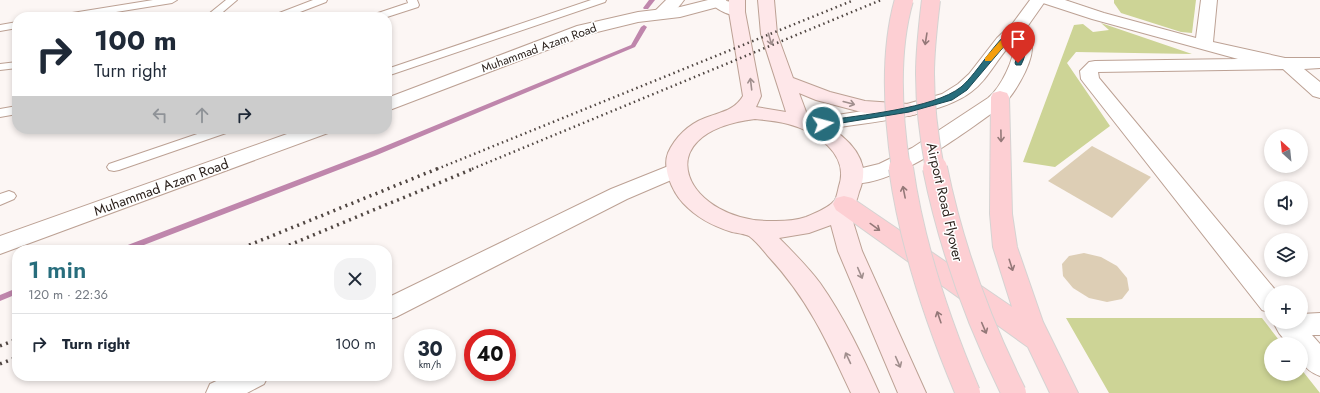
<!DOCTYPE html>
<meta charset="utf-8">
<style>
body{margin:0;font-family:Jost,sans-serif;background:#f2f2f3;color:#1f2937;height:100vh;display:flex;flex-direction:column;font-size:15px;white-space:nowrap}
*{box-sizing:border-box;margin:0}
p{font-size:13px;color:#747a83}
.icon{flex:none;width:22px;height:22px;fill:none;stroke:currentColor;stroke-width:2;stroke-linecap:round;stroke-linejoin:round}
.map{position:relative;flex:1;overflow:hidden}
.side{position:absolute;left:12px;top:245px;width:380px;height:136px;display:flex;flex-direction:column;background:#fff;border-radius:16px;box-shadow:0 2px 6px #0003}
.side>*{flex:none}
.guide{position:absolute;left:12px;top:12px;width:380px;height:122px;border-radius:16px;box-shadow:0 2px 6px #0003;background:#fff;color:#1f2937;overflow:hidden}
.needle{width:26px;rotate:333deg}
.controls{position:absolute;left:1264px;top:129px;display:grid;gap:8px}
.controls a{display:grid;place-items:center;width:44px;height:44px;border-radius:50%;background:#fff;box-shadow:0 2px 6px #0003;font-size:20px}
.speed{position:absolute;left:404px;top:329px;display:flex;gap:8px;font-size:20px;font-weight:700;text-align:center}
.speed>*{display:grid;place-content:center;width:52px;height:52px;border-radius:50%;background:#fff;box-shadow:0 2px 6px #0003;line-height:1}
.speed small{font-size:10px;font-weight:400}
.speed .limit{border:6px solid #d22;background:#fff;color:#111}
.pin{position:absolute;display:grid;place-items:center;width:34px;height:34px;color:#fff;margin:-41px -17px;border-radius:50% 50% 50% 0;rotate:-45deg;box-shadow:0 0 4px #0007}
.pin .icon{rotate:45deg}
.me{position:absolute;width:44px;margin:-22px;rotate:83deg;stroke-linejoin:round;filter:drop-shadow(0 0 3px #0008)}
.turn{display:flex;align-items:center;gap:14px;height:84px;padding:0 16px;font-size:18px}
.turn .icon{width:52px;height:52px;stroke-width:2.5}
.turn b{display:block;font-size:28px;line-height:34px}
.lanes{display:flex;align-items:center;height:38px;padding:0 16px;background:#0003;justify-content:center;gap:20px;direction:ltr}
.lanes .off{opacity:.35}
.round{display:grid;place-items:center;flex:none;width:42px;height:42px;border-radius:16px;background:#f2f2f3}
.summary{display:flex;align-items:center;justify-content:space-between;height:68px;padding:0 16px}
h1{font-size:24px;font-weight:600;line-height:30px;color:#276d7c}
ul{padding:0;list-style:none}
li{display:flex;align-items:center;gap:12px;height:60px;padding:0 16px;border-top:1px solid #e0e1e3}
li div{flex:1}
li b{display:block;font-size:15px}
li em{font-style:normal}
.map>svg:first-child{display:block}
</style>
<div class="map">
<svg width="1320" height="393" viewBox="0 0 1320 393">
<rect width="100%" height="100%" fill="#fcf6f4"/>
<!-- green -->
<g fill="#cdd496">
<path d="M1114,0H1196L1192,33L1181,32L1121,13L1114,3Z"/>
<path d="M1101,23L1192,54L1076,52L1067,63L1110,126L1055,167L1023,162L1074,25L1083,24L1093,32L1109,30Z"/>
<path d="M1066,318H1262L1282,344H1271V374H1301V369L1320,393H1109Z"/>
</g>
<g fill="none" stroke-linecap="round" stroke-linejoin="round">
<!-- stream -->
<g fill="#bf86ac" fill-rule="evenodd">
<path d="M649,0H655L648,9H644L643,8Z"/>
<path d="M644,25L647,27L635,47L377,155L131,250H119L120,248L373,151L631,45L641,27Z"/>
<path d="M17,288V294L0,301V295Z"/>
</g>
</g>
<!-- building -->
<g fill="#ddceb5">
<path d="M1092,146L1151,177L1112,218L1048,181Z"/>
<path d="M1084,253L1101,257L1117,266L1127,278L1129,290L1122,299L1107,302L1089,298L1073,288L1063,276L1062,264L1069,256Z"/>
</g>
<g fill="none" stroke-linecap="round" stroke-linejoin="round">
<!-- service casing -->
<g stroke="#bca194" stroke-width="2">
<g id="service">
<path d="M153,0H177L172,3L85,17H61L66,14Z"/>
<path d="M226,0H237L217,17H205Z"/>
<path d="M313,0H327L326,2L287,17H273L274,15Z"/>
<path d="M407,0H417L419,5L418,7L387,17H371L372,15L408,3Z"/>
<path d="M591,0H606L605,2L387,76V69Z"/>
<path d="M17,22V28L0,31V25Z"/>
<path d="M17,62V68L0,70V64Z"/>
<path d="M17,106V114L0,117V109Z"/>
<path d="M212,129H231L229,132L119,170L114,171L109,170L107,167L109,164Z"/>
<path d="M9,191L14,193L16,196L14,199L0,205V194Z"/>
</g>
</g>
<!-- minor casing -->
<g stroke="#bca194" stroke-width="2">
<g id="minor">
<path d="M708,0H726L727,2L725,5L680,17L638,22L589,34L387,111V98L577,26L638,12L680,7Z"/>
<path d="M1041,0H1065L1104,13L1196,38L1201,0H1217L1213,42L1285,58H1320V68L1304,69L1320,82V98L1313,96L1283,69L1098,72L1099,78L1277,292H1271V313L1262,310L1084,83L1081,79L1080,71L1089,62L1095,61L1238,59L1092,19L1043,3Z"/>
<path d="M301,129H331L328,133L0,254V236Z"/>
<path d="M676,163L683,165L687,170L683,175L627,199L396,317L387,320V298L611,189Z"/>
<path d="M1320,313V335H1312L1320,344V376C1302,369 1301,361 1301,344H1288L1279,333L1273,322H1301V314Z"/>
<path d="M227,376H268L264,384L247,393H206L210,384Z"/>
</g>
</g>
<!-- tertiary casing -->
<g stroke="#bca194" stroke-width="2">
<g id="tertiary">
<path d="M666,0H684C677,10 666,20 654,17L652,14Z"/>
<path d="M708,0C722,0 737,0 745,12L743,15C732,18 714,9 708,0Z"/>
<path d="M1030,0H1046L1027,27C1029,34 1032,41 1032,49C1031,66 1013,98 999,108C967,131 886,193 846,182L843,177L846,172L879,164L912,148L988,98C1001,88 1016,57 1014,41C998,56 989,79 971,92C937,118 855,124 812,131L805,129L802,125L805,121L812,119L907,104L942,94L958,84L969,74L997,38L1013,23Z"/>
</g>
</g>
<!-- secondary casing -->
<g stroke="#bca194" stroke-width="2">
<path id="secondary" d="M729,0H745V12L761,96L756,107L786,112L761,34L758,0H774L777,34L793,78L830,92L865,101L909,104L916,106L919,110L916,114L909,116L865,113L816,100L799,93L808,117C830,125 858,143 863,168C864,176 862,185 859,192C857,200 855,206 850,212L862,251L926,393H898L838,251L831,225L809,233L779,238C793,252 808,267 820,283C844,317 862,355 879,393H851C827,341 808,299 768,256C763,250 756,241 749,236C745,234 737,233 732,232C713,226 697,218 683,203C672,191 662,168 668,153C675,137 689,124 705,118C720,112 734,111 743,96L729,12ZM755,119C766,120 777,121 788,124C815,131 850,154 839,186C838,190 837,196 835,200C829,208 815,213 806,217C797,220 786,221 776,221C687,224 641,133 755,119Z"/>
</g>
<!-- primary casing -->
<g stroke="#d5d3d2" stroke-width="2">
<path id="primary" d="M1000,91L1007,93L1009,97L1012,214L1017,247L1043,322L1078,393H1050L1028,347L836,210L833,204L836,198L844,196L852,198L1012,307L993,247L990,214L991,97L993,93Z"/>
</g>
<!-- service -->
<use href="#service" fill="#fff" fill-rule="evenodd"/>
<!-- minor -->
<use href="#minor" fill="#fff" fill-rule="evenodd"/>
<!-- tertiary -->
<use href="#tertiary" fill="#fff" fill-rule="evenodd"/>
<!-- secondary -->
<use href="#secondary" fill="#fee7e9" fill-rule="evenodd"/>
<!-- primary -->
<use href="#primary" fill="#fdcfd3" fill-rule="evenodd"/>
<!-- rail-far1 -->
<g stroke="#504642" stroke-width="2.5" stroke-dasharray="1.5 3.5" stroke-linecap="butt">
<path d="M437,169L854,0"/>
<path d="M472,169L881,0"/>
</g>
<!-- rail -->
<g stroke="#504642" stroke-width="3.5" stroke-dasharray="2 4.5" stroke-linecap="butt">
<path d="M237,250L439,168"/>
<path d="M277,250L475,168"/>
<path d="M0,346L17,339"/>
<path d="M0,364L17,357"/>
</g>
<!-- primary-bridge-far1 casing -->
<g stroke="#d5d3d2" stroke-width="20" stroke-linecap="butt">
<g id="primary-bridge-far1">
<path d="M931,0C928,25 925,49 925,74C925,106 929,138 935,169"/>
<path d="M901,169C893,116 889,52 904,0"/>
</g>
</g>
<!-- primary-bridge casing -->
<g stroke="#d5d3d2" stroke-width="26" stroke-linecap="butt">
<g id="primary-bridge">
<path d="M901,168C912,246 937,320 968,393"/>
<path d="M935,168C951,247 978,321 1014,393"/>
</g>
</g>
<!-- primary-bridge-far1 -->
<use href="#primary-bridge-far1" stroke="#fdcfd3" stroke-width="18"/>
<!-- primary-bridge -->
<use href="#primary-bridge" stroke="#fdcfd3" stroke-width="24"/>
</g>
<!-- one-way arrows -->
<defs><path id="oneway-shaft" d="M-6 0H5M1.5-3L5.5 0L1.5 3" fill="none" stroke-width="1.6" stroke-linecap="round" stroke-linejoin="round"/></defs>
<g stroke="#a08e8d">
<use href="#oneway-shaft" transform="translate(770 39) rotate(74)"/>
<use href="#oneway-shaft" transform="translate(751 84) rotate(-97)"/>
<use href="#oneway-shaft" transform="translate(849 103) rotate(15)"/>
<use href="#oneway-shaft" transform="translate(860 273) rotate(67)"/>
<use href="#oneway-shaft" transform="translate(848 358) rotate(-115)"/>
<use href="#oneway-shaft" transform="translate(898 362) rotate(66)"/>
</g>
<g stroke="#947878">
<use href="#oneway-shaft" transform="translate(926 39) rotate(99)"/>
<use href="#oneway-shaft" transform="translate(1001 136) rotate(89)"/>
<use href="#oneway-shaft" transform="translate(904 192) rotate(-101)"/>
<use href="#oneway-shaft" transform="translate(875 227) rotate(36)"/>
<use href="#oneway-shaft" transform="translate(1011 265) rotate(72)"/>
<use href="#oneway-shaft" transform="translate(939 317) rotate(-109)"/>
<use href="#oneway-shaft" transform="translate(984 328) rotate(67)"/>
</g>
<!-- route -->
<path fill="#276d7c" stroke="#194751" d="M1019,25L1023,27C1026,41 1028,52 1021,65H1016L1015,63C1019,52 1020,45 1017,33L1006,44L967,90L952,100L909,112L823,126L819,124L823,121C859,115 933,109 961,87C978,73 1000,32 1019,25Z"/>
<!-- slow -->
<path fill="#f59e0b" d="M1019,25L1023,27L1024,37H1019L1017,33L1006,44L991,61H985V58L1000,41Z"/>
<g text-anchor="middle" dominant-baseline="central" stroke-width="3" stroke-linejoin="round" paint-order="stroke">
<!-- far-street labels -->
<g font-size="12" fill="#2c221d" stroke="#fff">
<text transform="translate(539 48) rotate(-20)">Muhammad Azam Road</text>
</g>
<!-- street labels -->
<g font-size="14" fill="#2c221d" stroke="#fff">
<text transform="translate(161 187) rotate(-20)">Muhammad Azam Road</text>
<text transform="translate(945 202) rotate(77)">Airport Road Flyover</text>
</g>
</g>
</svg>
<div class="controls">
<a><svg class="needle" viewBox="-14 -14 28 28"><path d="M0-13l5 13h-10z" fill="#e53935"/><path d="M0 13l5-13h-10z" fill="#747a83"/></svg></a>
<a><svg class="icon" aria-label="sound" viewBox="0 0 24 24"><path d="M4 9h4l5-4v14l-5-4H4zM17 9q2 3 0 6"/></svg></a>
<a><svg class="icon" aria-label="layers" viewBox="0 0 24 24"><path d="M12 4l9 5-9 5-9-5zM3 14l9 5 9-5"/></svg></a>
<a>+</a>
<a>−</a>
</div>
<div class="speed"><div>30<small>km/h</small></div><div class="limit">40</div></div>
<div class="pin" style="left:1018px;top:63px;background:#d93025"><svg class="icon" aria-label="arrive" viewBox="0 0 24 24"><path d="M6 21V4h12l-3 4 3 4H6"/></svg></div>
<svg class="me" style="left:823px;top:124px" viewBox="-20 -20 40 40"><circle r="17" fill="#276d7c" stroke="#fff" stroke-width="3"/><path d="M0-11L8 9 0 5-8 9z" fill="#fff"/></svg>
<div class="guide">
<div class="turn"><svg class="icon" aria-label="right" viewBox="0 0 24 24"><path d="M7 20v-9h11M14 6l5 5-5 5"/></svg><div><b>100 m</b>Turn right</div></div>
<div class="lanes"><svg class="icon off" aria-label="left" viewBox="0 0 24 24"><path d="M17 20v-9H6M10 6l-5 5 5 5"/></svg><svg class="icon off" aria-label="ahead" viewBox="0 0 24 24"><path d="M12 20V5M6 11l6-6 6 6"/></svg><svg class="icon" aria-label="right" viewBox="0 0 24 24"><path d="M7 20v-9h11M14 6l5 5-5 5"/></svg></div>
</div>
<section class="side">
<div class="summary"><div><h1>1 min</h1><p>120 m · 22:36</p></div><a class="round"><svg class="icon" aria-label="close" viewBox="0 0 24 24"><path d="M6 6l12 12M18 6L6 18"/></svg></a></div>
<ul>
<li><svg class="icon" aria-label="right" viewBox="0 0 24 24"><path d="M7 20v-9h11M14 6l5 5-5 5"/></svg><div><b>Turn right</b></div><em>100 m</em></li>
</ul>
</section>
</div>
